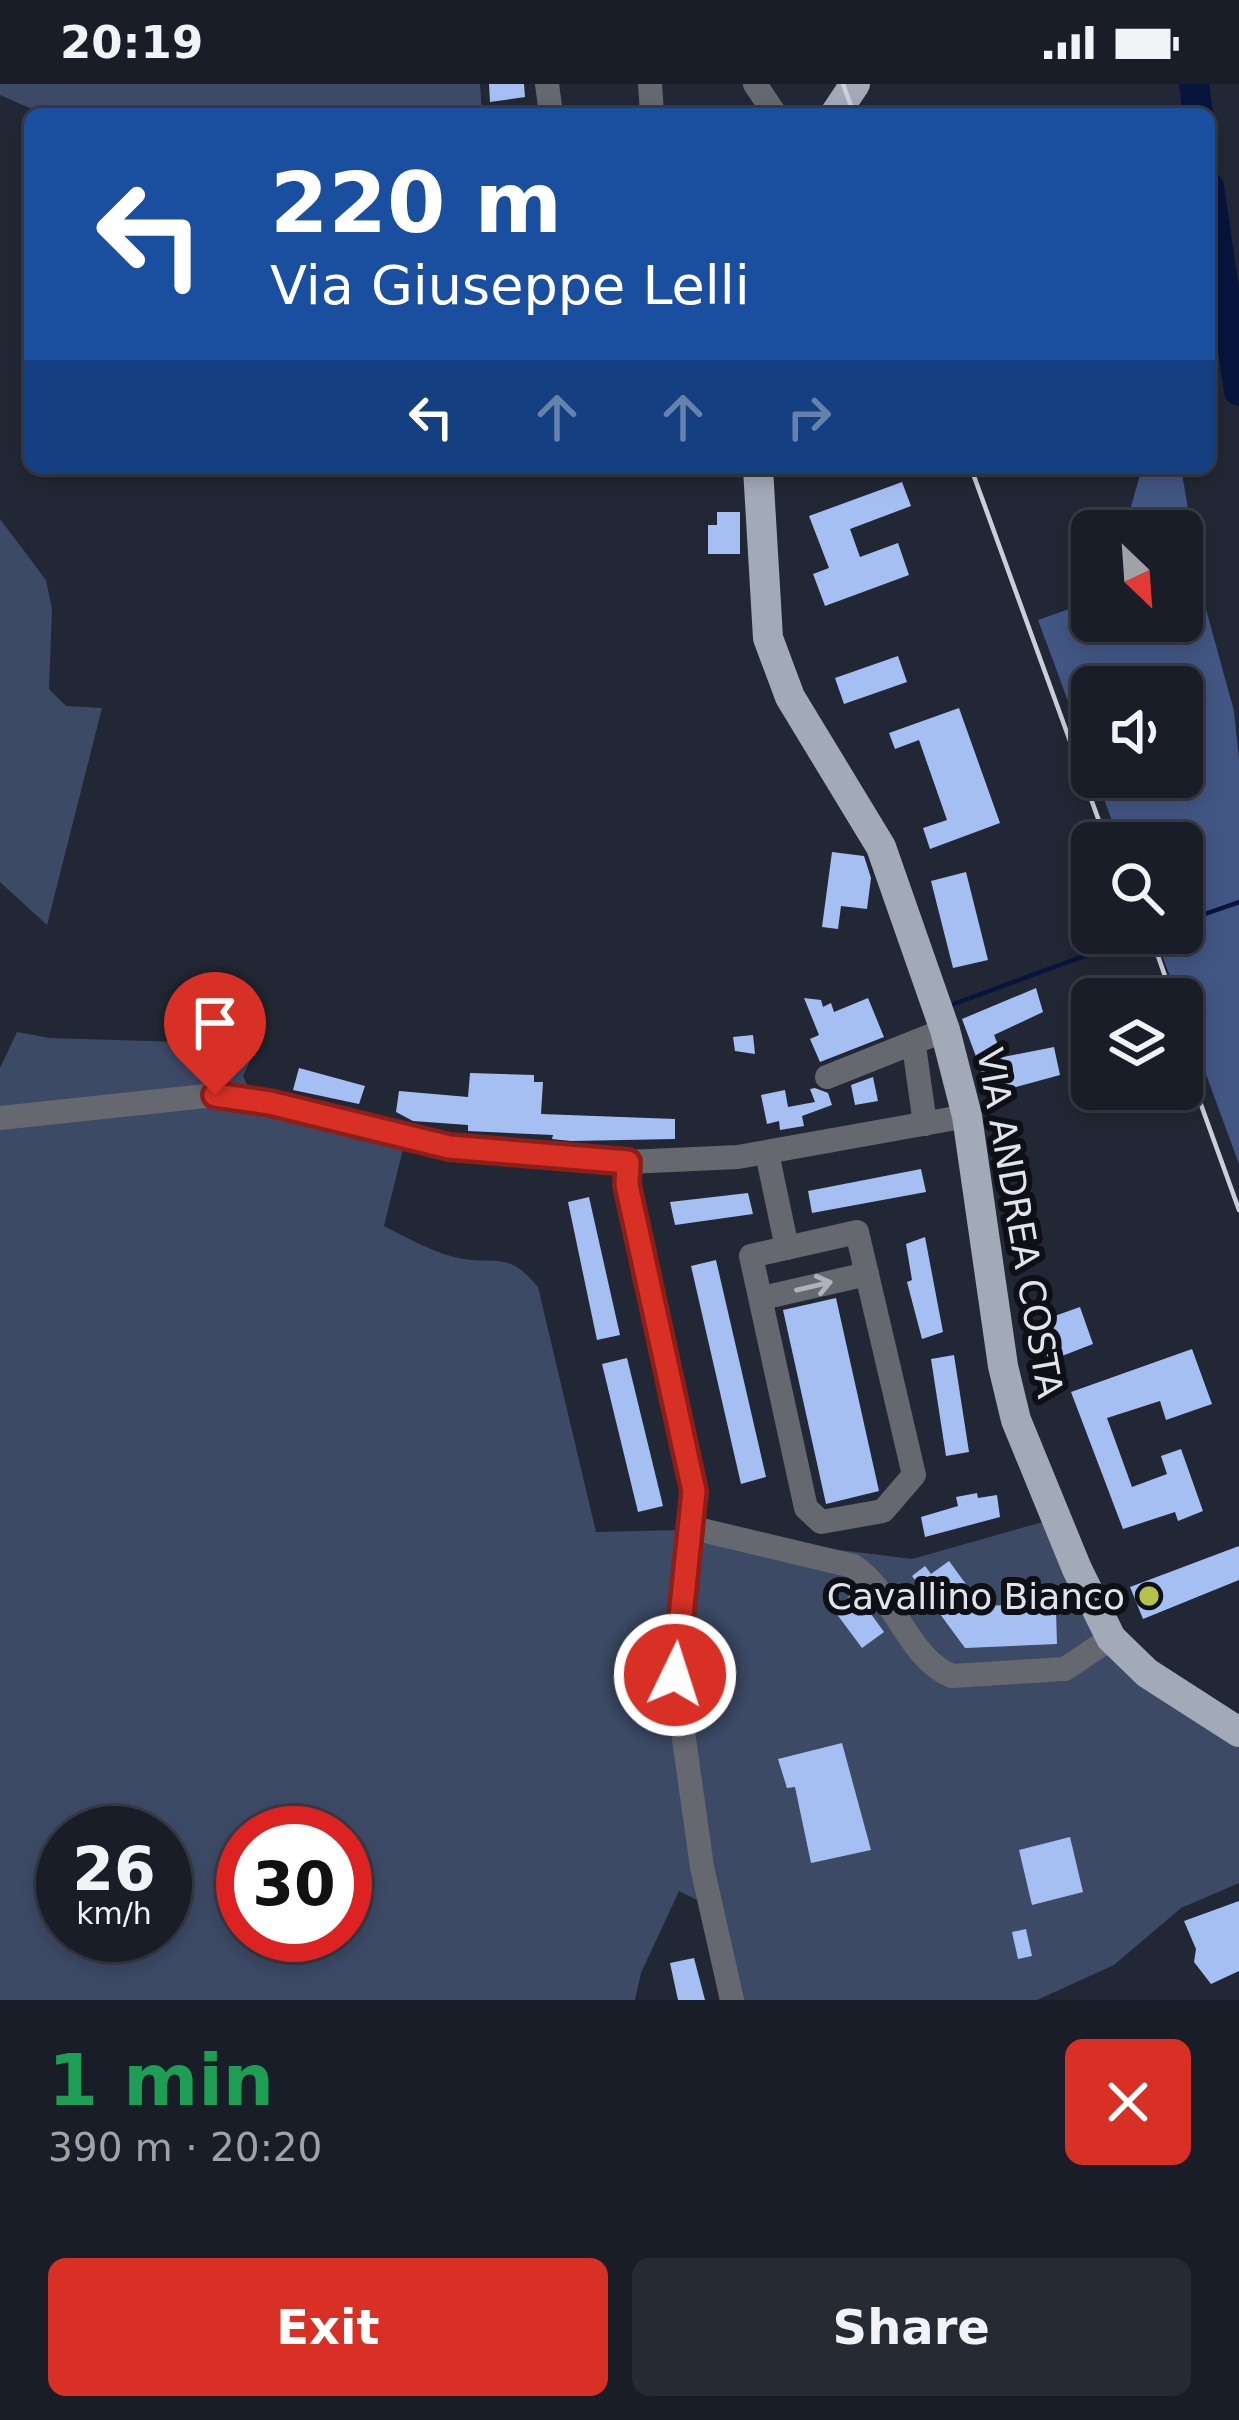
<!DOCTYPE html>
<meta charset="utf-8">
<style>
body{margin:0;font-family:"DejaVu Sans",sans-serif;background:#262a33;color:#f1f3f6;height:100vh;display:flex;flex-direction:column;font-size:45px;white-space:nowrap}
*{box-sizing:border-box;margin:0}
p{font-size:39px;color:#9fa2a7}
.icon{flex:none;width:66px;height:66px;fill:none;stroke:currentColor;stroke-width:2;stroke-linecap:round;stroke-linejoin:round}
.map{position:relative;height:1916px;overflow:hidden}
.panel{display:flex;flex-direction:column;background:#191d27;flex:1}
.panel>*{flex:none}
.guide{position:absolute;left:24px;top:24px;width:1191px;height:366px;border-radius:18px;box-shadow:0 6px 18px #0003,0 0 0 3px #373b44;background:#1a4fa0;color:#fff;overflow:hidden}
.needle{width:78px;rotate:155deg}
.controls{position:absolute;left:1071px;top:426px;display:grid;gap:24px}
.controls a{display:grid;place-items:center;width:132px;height:132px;border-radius:18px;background:#191d27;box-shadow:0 6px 18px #0003,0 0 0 3px #373b44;font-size:60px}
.speed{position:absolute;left:36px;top:1722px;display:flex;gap:24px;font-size:60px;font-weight:700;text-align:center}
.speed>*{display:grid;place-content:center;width:156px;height:156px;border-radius:50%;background:#191d27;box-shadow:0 6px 18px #0003,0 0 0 3px #373b44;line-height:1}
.speed small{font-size:30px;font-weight:400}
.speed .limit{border:18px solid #d22;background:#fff;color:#111}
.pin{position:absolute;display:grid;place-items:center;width:102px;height:102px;color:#fff;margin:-123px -51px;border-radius:50% 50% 50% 0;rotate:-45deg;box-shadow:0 0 12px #0007}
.pin .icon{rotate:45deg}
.me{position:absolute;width:132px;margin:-66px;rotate:4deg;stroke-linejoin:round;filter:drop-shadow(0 0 9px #0008)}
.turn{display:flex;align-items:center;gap:42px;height:252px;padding:0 48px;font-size:54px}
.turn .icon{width:156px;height:156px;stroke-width:2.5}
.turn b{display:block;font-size:84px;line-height:102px}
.lanes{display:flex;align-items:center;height:114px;padding:0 48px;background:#0003;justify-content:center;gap:60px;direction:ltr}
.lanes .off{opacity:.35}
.round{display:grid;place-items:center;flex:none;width:126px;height:126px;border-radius:18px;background:#262a33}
.overview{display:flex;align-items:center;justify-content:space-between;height:204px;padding:0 48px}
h1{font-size:72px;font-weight:800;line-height:90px;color:#1e9e55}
.action{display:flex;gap:24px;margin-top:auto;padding:24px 48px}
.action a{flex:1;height:138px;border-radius:18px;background:#d93025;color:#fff;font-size:48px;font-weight:800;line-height:138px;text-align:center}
.action a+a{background:#262a33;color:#f1f3f6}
.status{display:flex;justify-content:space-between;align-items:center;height:84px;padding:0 60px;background:#191d27;direction:ltr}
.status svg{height:33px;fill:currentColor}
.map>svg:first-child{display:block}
</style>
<div class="status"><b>20:19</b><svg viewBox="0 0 49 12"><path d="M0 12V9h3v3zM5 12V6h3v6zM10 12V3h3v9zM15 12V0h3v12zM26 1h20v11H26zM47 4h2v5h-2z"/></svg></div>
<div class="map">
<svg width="1239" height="1916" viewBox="0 0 1239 1916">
<rect width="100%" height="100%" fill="#212734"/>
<!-- green -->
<g fill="#3d4a66" fill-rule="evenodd">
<path d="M0,0H480L482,30H43L0,11Z"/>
<path d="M0,435L46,496L52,525L49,605L66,622L102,624L47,841L0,798Z"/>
<path d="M17,948L50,954L215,959L261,953L243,992L260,1030L403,1065L384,1142C407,1154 429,1166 454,1173C494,1183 506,1164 538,1203L596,1448L681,1446L912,1475L1050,1436L1101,1538L1239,1649V1799L1181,1824L1114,1881L1037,1916H729L709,1822L679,1807L641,1889L635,1916H0V984ZM63,1749H165V1851H63ZM243,1749H345V1851H243Z"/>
</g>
<!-- forest -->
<path fill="#425683" d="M1142,384H1181L1204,518L1234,627L1239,675V1080L1154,849H1182V759H1120L1096,693H1182V603H1092V682L1038,536L1092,517V537H1182V447H1124Z"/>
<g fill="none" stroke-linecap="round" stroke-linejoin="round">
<!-- stream -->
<g stroke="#07143c" stroke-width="4.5">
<path d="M1182,838L1239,818"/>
<path d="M951,921L1125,857"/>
</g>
<!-- river -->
<g stroke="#07143c" stroke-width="30">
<path d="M1194,0L1198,30"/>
<path d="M1209,103L1239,307"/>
</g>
</g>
<!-- building -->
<g fill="#a6bff3">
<path d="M489,0H524L525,13L490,18Z"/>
<path d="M902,398L911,422L850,445L860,473L898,459L909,491L825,522L813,490L829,484L809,432Z"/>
<path d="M717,428H740V470H708V441H717Z"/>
<path d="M898,572L907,598L844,620L835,594Z"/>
<path d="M959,624L1000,739L930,765L923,744L947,736L919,656L895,665L889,649Z"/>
<path d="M832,768L864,772L871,794L867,825L841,822L838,845L822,843Z"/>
<path d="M966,788L988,876L953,884L931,797Z"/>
<path d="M1036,904L1043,928L994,951L1003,973L1054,963L1060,991L990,1010L962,935Z"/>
<path d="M804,914L821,916L823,923L831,919L834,928L868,914L884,953L820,978L810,955L819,951Z"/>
<path d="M753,951L755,970L735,967L733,953Z"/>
<path d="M299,984L365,1002L359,1020L293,1006Z"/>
<path d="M470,989L534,991V998H543L541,1030L675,1035V1055L571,1057L552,1055L553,1051L468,1047V1041L413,1037L396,1028L399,1007L468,1013Z"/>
<path d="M873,993L878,1017L855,1021L851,1001Z"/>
<path d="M815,1004L828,1009L832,1021L802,1032L804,1042L780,1046L779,1037L767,1040L761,1011L785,1006L788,1023L815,1018L810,1005Z"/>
<path d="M921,1085L926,1108L812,1129L808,1107Z"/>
<path d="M748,1109L753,1130L675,1141L670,1118Z"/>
<path d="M589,1113L620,1251L597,1256L568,1118Z"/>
<path d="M925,1153L943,1248L922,1255L907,1198L912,1196L906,1160Z"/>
<path d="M716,1176L766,1393L741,1400L691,1182Z"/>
<path d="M836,1214L879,1407L826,1420L783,1226Z"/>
<path d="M1080,1223L1093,1260L1049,1277L1035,1239Z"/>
<path d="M1192,1265L1212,1320L1166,1336L1160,1317L1107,1334L1132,1403L1167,1390L1161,1372L1181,1365L1203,1427L1178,1437L1175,1428L1123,1445L1071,1308Z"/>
<path d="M954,1271L969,1368L946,1372L931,1275Z"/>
<path d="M627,1274L663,1422L638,1428L602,1280Z"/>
<path d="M977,1409L978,1414L997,1411L1000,1433L925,1453L921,1433L958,1422L956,1413Z"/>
<path d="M1239,1462V1496L1143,1535L1130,1503Z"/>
<path d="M949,1477L982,1522L1041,1520L1042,1528L1056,1527L1057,1560L965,1564L912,1492L925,1482L931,1490Z"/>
<path d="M855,1508L884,1548L862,1564L833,1525Z"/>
<path d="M842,1659L871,1766L811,1779L795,1703L787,1704L778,1675Z"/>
<path d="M1070,1753L1083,1808L1032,1821L1019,1766Z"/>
<path d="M1239,1817V1887L1211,1900L1194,1878L1196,1865L1184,1837Z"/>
<path d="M1026,1845L1032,1872L1018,1875L1012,1848Z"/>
<path d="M694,1874L705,1916H678L670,1879Z"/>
</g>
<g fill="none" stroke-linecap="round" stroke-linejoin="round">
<!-- minor -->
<g stroke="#65686f" stroke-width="24">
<path d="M547,0L551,30"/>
<path d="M650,0L652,30"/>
<path d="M755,0L775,30"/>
<path d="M914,962L925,1040"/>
<path d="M827,993L945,946"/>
<path d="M0,1034L215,1011L270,1019L449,1063L628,1078L738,1073L967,1032"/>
<path d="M767,1069L787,1164"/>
<path d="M628,1078L627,1101L694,1407L675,1591L702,1783L732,1916"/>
<path d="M857,1148L914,1391L883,1427L821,1438L806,1424L751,1172Z"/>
<path d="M762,1214L867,1190"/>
<path d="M693,1444L853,1482C894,1508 907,1574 952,1592L1065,1585L1111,1554"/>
</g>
<!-- major -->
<g stroke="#a2a9b7" stroke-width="30">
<path d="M835,30L855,0"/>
<path d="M758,384L768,554L790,613L881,763L945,946L967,1032L1003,1282L1016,1336L1077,1485L1111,1554L1147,1589L1239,1648"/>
</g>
<!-- rail -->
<g stroke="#cad0d9" stroke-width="4.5">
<path d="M843,0L854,30"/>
<path d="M971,384L1107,759"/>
<path d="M1150,849L1173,915"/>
<path d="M1182,939L1198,984"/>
<path d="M1182,968L1239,1126"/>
</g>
</g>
<!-- one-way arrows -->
<defs><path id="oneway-shaft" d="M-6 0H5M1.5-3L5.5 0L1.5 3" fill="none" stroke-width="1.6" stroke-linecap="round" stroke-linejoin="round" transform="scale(3)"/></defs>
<use stroke="#aeb2bb" href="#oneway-shaft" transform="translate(814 1202) rotate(-13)"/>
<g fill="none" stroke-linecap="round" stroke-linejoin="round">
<!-- route casing -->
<g stroke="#8d1f18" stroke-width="30">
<path id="route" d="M215,1011L270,1019L449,1063L628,1078L627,1101L694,1407L675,1591"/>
</g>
<!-- route -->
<use href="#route" stroke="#d93025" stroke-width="21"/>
</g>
<!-- markers -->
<circle fill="#b4c24a" stroke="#0e1016" stroke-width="4.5" cx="1149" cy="1512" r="12"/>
<g text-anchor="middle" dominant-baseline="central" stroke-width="12" stroke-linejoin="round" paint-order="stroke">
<!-- street labels -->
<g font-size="36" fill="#dfe4ed" stroke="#0e1016">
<text transform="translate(1020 1139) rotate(80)">VIA ANDREA COSTA</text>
</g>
<!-- poi labels -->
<g font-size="36" fill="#dfe4ed" stroke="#0e1016" text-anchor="end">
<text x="1125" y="1512">Cavallino Bianco</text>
</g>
</g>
</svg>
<div class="controls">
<a><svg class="needle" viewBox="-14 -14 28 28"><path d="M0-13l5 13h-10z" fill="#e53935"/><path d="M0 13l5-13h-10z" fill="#9fa2a7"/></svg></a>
<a><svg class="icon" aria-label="sound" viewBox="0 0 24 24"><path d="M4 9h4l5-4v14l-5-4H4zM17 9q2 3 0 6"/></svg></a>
<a><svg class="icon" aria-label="search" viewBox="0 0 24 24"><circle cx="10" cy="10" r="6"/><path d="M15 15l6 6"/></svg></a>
<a><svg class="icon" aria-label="layers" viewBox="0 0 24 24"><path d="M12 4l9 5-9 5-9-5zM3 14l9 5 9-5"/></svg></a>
</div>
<div class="speed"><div>26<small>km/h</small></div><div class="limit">30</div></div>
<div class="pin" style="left:215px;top:1011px;background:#d93025"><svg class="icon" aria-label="arrive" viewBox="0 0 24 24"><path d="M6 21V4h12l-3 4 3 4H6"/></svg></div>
<svg class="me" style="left:675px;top:1591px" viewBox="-20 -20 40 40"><circle r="17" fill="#d93025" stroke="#fff" stroke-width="3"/><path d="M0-11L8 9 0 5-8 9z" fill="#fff"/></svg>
<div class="guide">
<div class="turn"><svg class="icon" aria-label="left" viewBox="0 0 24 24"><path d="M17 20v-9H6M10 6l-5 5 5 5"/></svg><div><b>220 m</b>Via Giuseppe Lelli</div></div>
<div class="lanes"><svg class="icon" aria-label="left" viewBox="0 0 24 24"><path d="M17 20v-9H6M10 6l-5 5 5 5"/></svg><svg class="icon off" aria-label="ahead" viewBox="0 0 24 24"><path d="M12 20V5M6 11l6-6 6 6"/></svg><svg class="icon off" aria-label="ahead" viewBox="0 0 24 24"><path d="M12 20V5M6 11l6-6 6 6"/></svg><svg class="icon off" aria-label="right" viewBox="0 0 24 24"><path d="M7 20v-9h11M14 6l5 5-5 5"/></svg></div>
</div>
</div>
<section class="panel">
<div class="overview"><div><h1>1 min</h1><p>390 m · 20:20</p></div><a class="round" style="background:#d93025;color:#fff"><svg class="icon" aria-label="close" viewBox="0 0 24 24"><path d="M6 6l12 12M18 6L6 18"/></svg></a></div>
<div class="action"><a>Exit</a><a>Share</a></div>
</section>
